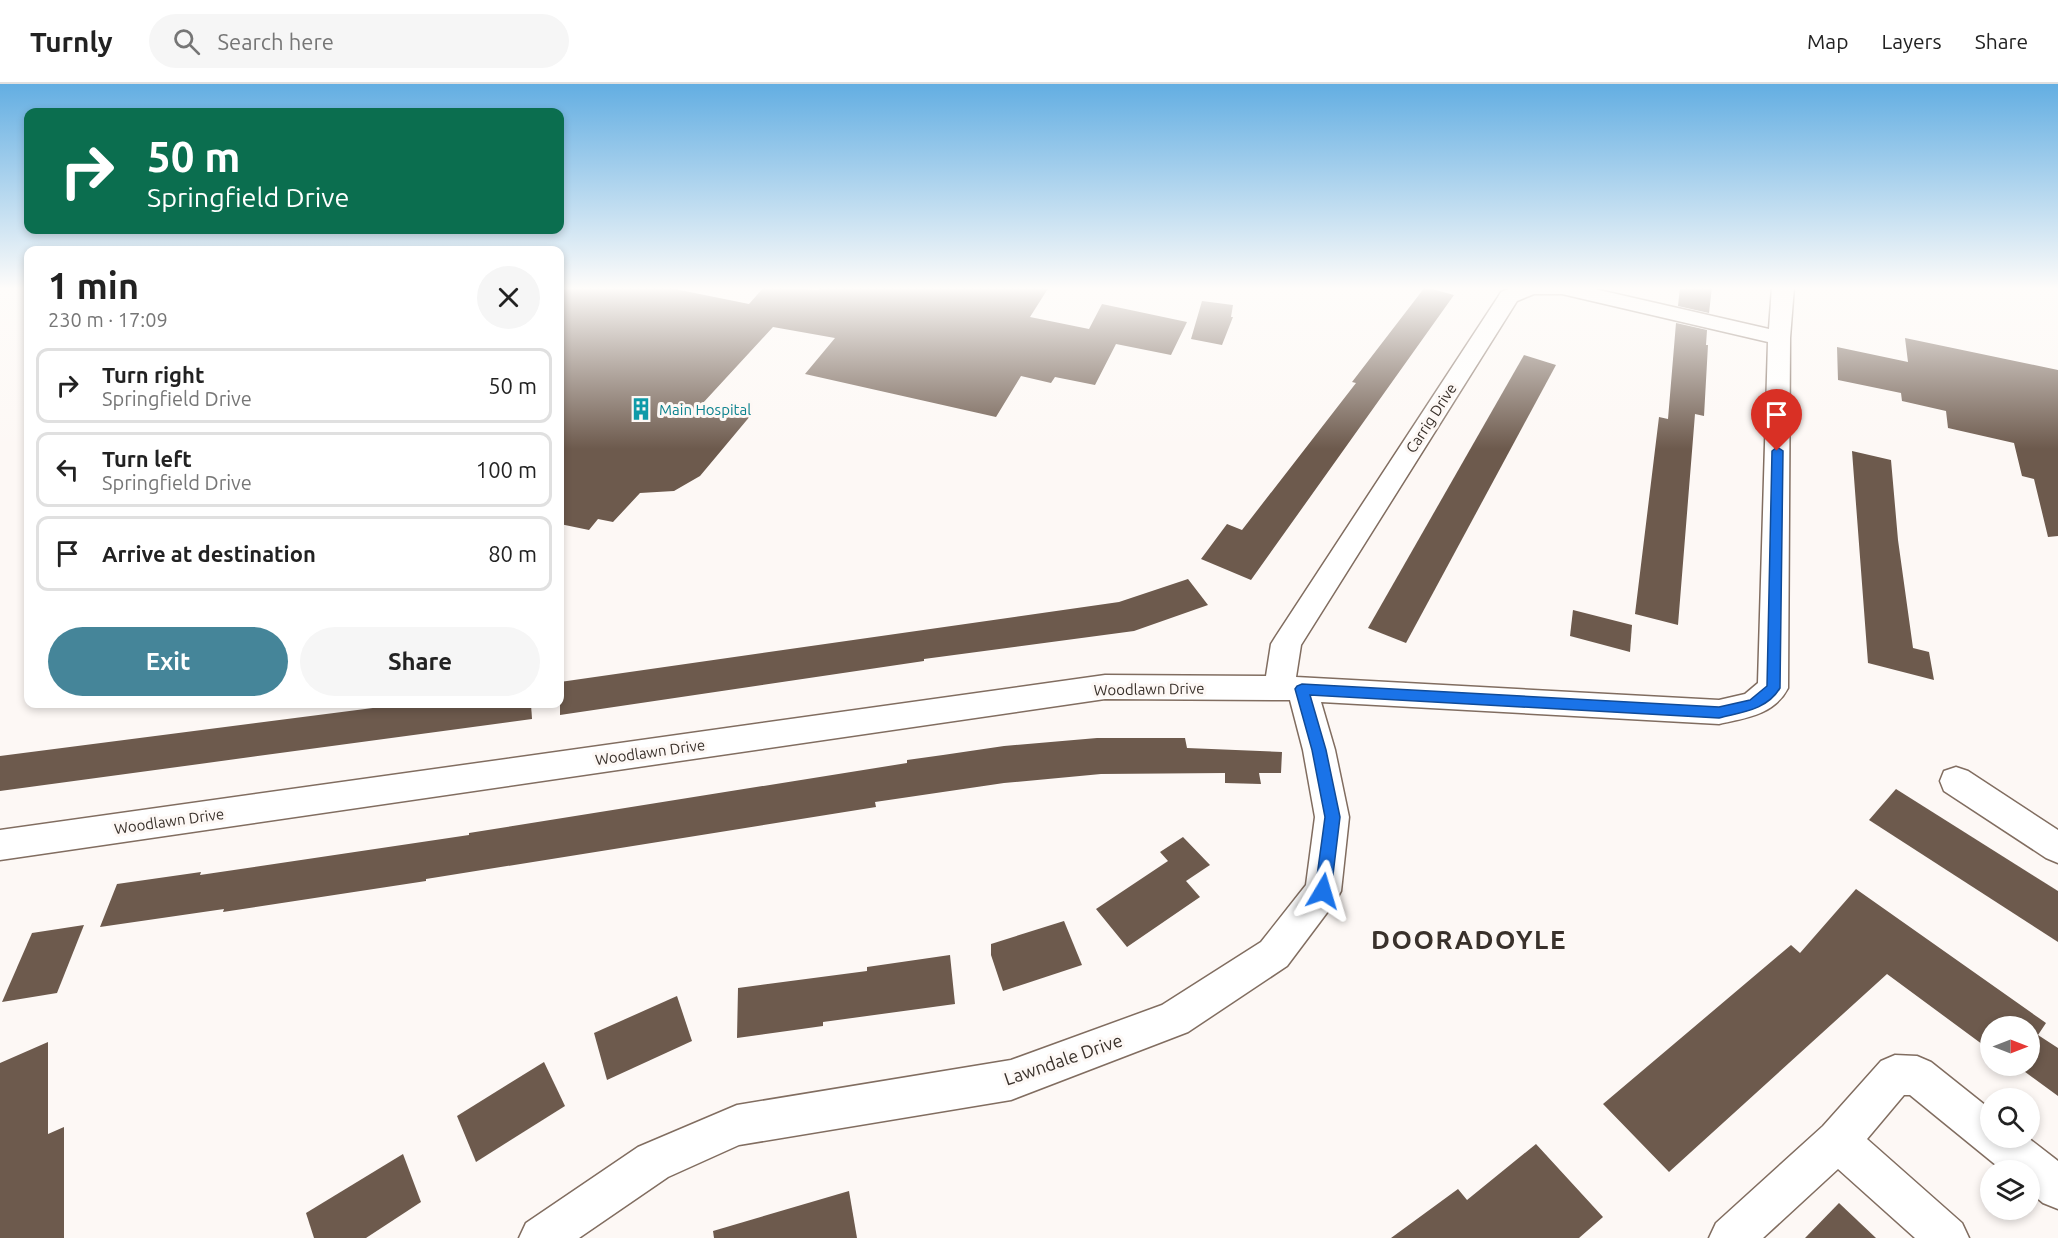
<!DOCTYPE html>
<meta charset="utf-8">
<style>
body{margin:0;font-family:Ubuntu,sans-serif;background:#f6f6f6;color:#222;height:100vh;display:flex;flex-direction:column;font-size:22px;white-space:nowrap}
*{box-sizing:border-box;margin:0}
p{font-size:20px;color:#767676}
.icon{flex:none;width:33px;height:33px;fill:none;stroke:currentColor;stroke-width:2;stroke-linecap:round;stroke-linejoin:round}
.map{position:relative;flex:1;overflow:hidden}
.panel{position:absolute;left:24px;top:162px;width:540px;height:462px;display:flex;flex-direction:column;background:#fff;border-radius:12px;box-shadow:0 3px 9px #0003}
.panel>*{flex:none}
.banner{position:absolute;left:24px;top:24px;width:540px;height:126px;border-radius:12px;box-shadow:0 3px 9px #0003;background:#0b6e4f;color:#fff;overflow:hidden}
.needle{width:39px;rotate:90deg}
.buttons{position:absolute;left:1980px;top:932px;display:grid;gap:12px}
.buttons a{display:grid;place-items:center;width:60px;height:60px;border-radius:50%;background:#fff;box-shadow:0 3px 9px #0003;font-size:30px}
.pin{position:absolute;display:grid;place-items:center;width:51px;height:51px;color:#fff;margin:-62px -26px;border-radius:50% 50% 50% 0;rotate:-45deg;box-shadow:0 0 6px #0007}
.pin .icon{rotate:45deg}
.me{position:absolute;width:66px;margin:-33px;rotate:7deg;stroke-linejoin:round;filter:drop-shadow(0 0 4px #0008)}
.turn{display:flex;align-items:center;gap:21px;height:126px;padding:0 24px;font-size:27px}
.turn .icon{width:78px;height:78px;stroke-width:2.5}
.turn b{display:block;font-size:42px;line-height:51px}
.round{display:grid;place-items:center;flex:none;width:63px;height:63px;border-radius:32px;background:#f6f6f6}
.summary{display:flex;align-items:center;justify-content:space-between;height:102px;padding:0 24px}
h1{font-size:36px;font-weight:600;line-height:45px}
.button{display:flex;gap:12px;margin-top:auto;padding:12px 24px}
.button a{flex:1;height:69px;border-radius:36px;background:#458599;color:#fff;font-size:24px;font-weight:600;line-height:69px;text-align:center}
.button a+a{background:#f6f6f6;color:#222}
ul{padding:0;list-style:none}
li{display:flex;align-items:center;gap:18px;height:75px;margin:0 12px 9px;padding:0 12px;border:3px solid #e0e0e0;border-radius:12px}
li div{flex:1}
li b{display:block;font-size:22px}
li em{font-style:normal}
header{display:flex;align-items:center;gap:36px;box-sizing:border-box;height:84px;padding:0 30px;background:#fff;border-bottom:2px solid #e0e0e0}
header strong{font-size:28px}
nav{display:flex;gap:33px;margin-inline-start:auto;font-size:21px}
.search{width:420px;height:54px;background:#f6f6f6;display:flex;align-items:center;gap:15px;box-sizing:border-box;padding:0 21px;border-radius:33px;color:#767676;font-size:22px}
.map>svg:first-child{display:block}
</style>
<header>
<strong>Turnly</strong>
<div class="search"><svg class="icon" aria-label="search" viewBox="0 0 24 24"><circle cx="10" cy="10" r="6"/><path d="M15 15l6 6"/></svg>Search here</div>
<nav><a>Map</a><a>Layers</a><a>Share</a></nav>
</header>
<div class="map">
<svg width="2058" height="1154" viewBox="0 0 2058 1154">
<rect width="100%" height="100%" fill="#fdf8f5"/>
<!-- building -->
<g fill="#6d5a4d">
<path d="M560,203H665L749,220L764,203L818,206L821,203H1049L1030,233L1089,245L1102,220L1187,238L1171,271L1116,260L1095,301L1055,293L1051,299L1021,292L996,333L805,290L835,254L773,243L702,320L751,331L700,392L674,407L640,409L613,438L598,435L589,446L560,440Z"/>
<path d="M1425,203L1454,211L1251,496L1201,475L1227,440L1242,446L1356,299L1352,298Z"/>
<path d="M1680,203H1712L1709,229L1678,222Z"/>
<path d="M1202,217L1233,221L1231,233H1233L1222,261L1191,255Z"/>
<path d="M1676,239L1707,246L1706,261H1708L1704,332L1695,330L1678,541L1635,530L1659,333L1668,335Z"/>
<path d="M1905,254L2058,286V452L2048,453L2034,395L2022,392L2014,359L1948,344L1946,327L1902,317L1901,309L1838,296L1837,263L1908,278Z"/>
<path d="M1524,271L1556,281L1406,559L1368,544Z"/>
<path d="M1852,367L1891,376L1898,456L1913,564L1929,568L1934,596L1868,579Z"/>
<path d="M1188,495L1208,521L1134,547L924,575V577L560,631V598L1119,518Z"/>
<path d="M1573,526L1632,541L1630,568L1570,552Z"/>
<path d="M404,620H531L532,635L0,707V672Z"/>
<path d="M1097,654H1185L1187,664L1282,668L1281,689H1259L1261,700L1225,699V689L1101,690L1004,699L875,718L876,723L426,795V797L223,828L224,825L100,843L117,800L201,788L200,791L469,751V749L907,679V676L943,671L1004,662Z"/>
<path d="M1896,705L2058,807V858L1869,736Z"/>
<path d="M1183,753L1210,781L1186,797L1200,813L1127,863L1096,825L1168,777L1160,768Z"/>
<path d="M1856,805L2046,939L2038,951L2058,964V1012L2017,982L2016,984L2011,981H2030V942H1990V966L1887,890L1669,1088L1603,1020L1791,861L1800,869Z"/>
<path d="M1064,837L1082,881L1003,907L991,871V860Z"/>
<path d="M84,841L57,909L2,918L32,849Z"/>
<path d="M950,871L955,920L823,938V942L737,954L738,904L867,887V883Z"/>
<path d="M677,912L692,957L607,996L594,949Z"/>
<path d="M48,958V1050L64,1043V1154H0V979Z"/>
<path d="M544,978L565,1022L476,1078L457,1032Z"/>
<path d="M1536,1060L1603,1133L1579,1154H1391L1458,1105L1467,1116Z"/>
<path d="M403,1070L421,1118L366,1154H314L306,1129Z"/>
<path d="M849,1107L857,1154H714L713,1147Z"/>
<path d="M1839,1119L1876,1154H1805Z"/>
</g>
<g fill="none" stroke-linecap="round" stroke-linejoin="round">
<!-- street casing -->
<g stroke="#816d60" stroke-width="3">
<g id="street">
<path d="M1514,203H1586L1769,245L1772,203H1794L1790,254L1788,604C1774,631 1746,634 1719,640L1321,618L1335,666L1349,733L1341,807L1335,818L1287,882L1188,948L1011,1016L739,1061L668,1093L579,1154H519L526,1139L638,1063L737,1021L1011,976L1162,921L1261,858L1306,801L1315,733L1303,666L1290,616L1105,615L0,776V746L1105,591L1266,592L1271,560L1276,552L1498,213L1501,208ZM1534,210H1562L1768,258L1758,599L1745,610L1719,616L1296,593L1301,561L1517,217Z"/>
<path d="M1956,683L1968,687L2058,746V779L2046,774L1944,707L1940,697L1944,687Z"/>
<path d="M1895,971L1917,972L1931,978L1990,1025V1053H2027L2058,1077V1125L2043,1119L2030,1108V1086H2002L1910,1011H1904L1867,1055L1962,1139L1969,1154H1915L1838,1085L1763,1154H1709L1716,1139L1823,1042L1881,977Z"/>
</g>
</g>
<!-- street -->
<use href="#street" fill="#fff" fill-rule="evenodd"/>
</g>
<!-- sky -->
<linearGradient id="sky" x2="0" y2="1"><stop stop-color="#63aee2"/><stop offset="0.56" stop-color="#fefcfa"/><stop offset="1" stop-color="#fefcfa" stop-opacity="0"/></linearGradient>
<rect width="2058" height="365" fill="url(#sky)"/>
<!-- route -->
<path fill="#1a73e8" stroke="#114b97" stroke-width="1.5" d="M1777,363L1783,367L1780,604C1767,626 1742,628 1719,634L1310,611L1326,666L1340,733L1331,807L1329,812L1323,814L1317,812L1315,807L1325,733L1312,666L1295,605L1297,602L1302,600L1719,623L1750,616L1767,602L1772,367Z"/>
<!-- icons -->
<defs>
<g id="building-bare" transform="scale(1.8)"><path d="M-4-6H4V6H1V3H-1V6H-4ZM-2.5-4.3h1.7v1.8h-1.7ZM.8-4.3h1.7v1.8H.8ZM-2.5-1h1.7V.8h-1.7ZM.8-1h1.7V.8H.8Z" fill="#0f9aa8" stroke="#fdf8f5" stroke-width="2.5" paint-order="stroke"/></g>
</defs>
<g fill-rule="evenodd">
<use href="#building-bare" x="641" y="325"/>
</g>
<g text-anchor="middle" dominant-baseline="central" stroke-width="6" stroke-linejoin="round" paint-order="stroke">
<!-- culture labels -->
<g font-size="15" fill="#0d838f" stroke="#fdf8f5" text-anchor="start">
<text x="659" y="325">Main Hospital</text>
</g>
<!-- street labels -->
<g font-size="15" fill="#39312b" stroke="#fdf8f5">
<text transform="translate(1431 334) rotate(-57)">Carrig Drive</text>
<text transform="translate(1149 605) rotate(-1)">Woodlawn Drive</text>
<text transform="translate(650 668) rotate(-8)">Woodlawn Drive</text>
<text transform="translate(169 737) rotate(-8)">Woodlawn Drive</text>
</g>
<!-- near-street labels -->
<g font-size="18" fill="#39312b" stroke="#fdf8f5">
<text transform="translate(1063 975) rotate(-19)">Lawndale Drive</text>
</g>
<!-- near-district labels -->
<g font-size="26" font-weight="bold" letter-spacing="1.5" fill="#39312b" stroke="#fdf8f5">
<text x="1469" y="855">DOORADOYLE</text>
</g>
</g>
</svg>
<div class="buttons">
<a><svg class="needle" viewBox="-14 -14 28 28"><path d="M0-13l5 13h-10z" fill="#e53935"/><path d="M0 13l5-13h-10z" fill="#767676"/></svg></a>
<a><svg class="icon" aria-label="search" viewBox="0 0 24 24"><circle cx="10" cy="10" r="6"/><path d="M15 15l6 6"/></svg></a>
<a><svg class="icon" aria-label="layers" viewBox="0 0 24 24"><path d="M12 4l9 5-9 5-9-5zM3 14l9 5 9-5"/></svg></a>
</div>
<div class="pin" style="left:1777px;top:367px;background:#d93025"><svg class="icon" aria-label="arrive" viewBox="0 0 24 24"><path d="M6 21V4h12l-3 4 3 4H6"/></svg></div>
<svg class="me" style="left:1323px;top:807px" viewBox="-20 -20 40 40"><path d="M0-17L14 15 0 8-14 15z" fill="#1a73e8" stroke="#fff" stroke-width="4"/></svg>
<div class="banner">
<div class="turn"><svg class="icon" aria-label="right" viewBox="0 0 24 24"><path d="M7 20v-9h11M14 6l5 5-5 5"/></svg><div><b>50 m</b>Springfield Drive</div></div>
</div>
<section class="panel">
<div class="summary"><div><h1>1 min</h1><p>230 m · 17:09</p></div><a class="round"><svg class="icon" aria-label="close" viewBox="0 0 24 24"><path d="M6 6l12 12M18 6L6 18"/></svg></a></div>
<ul>
<li><svg class="icon" aria-label="right" viewBox="0 0 24 24"><path d="M7 20v-9h11M14 6l5 5-5 5"/></svg><div><b>Turn right</b><p>Springfield Drive</p></div><em>50 m</em></li>
<li><svg class="icon" aria-label="left" viewBox="0 0 24 24"><path d="M17 20v-9H6M10 6l-5 5 5 5"/></svg><div><b>Turn left</b><p>Springfield Drive</p></div><em>100 m</em></li>
<li><svg class="icon" aria-label="arrive" viewBox="0 0 24 24"><path d="M6 21V4h12l-3 4 3 4H6"/></svg><div><b>Arrive at destination</b></div><em>80 m</em></li>
</ul>
<div class="button"><a>Exit</a><a>Share</a></div>
</section>
</div>
